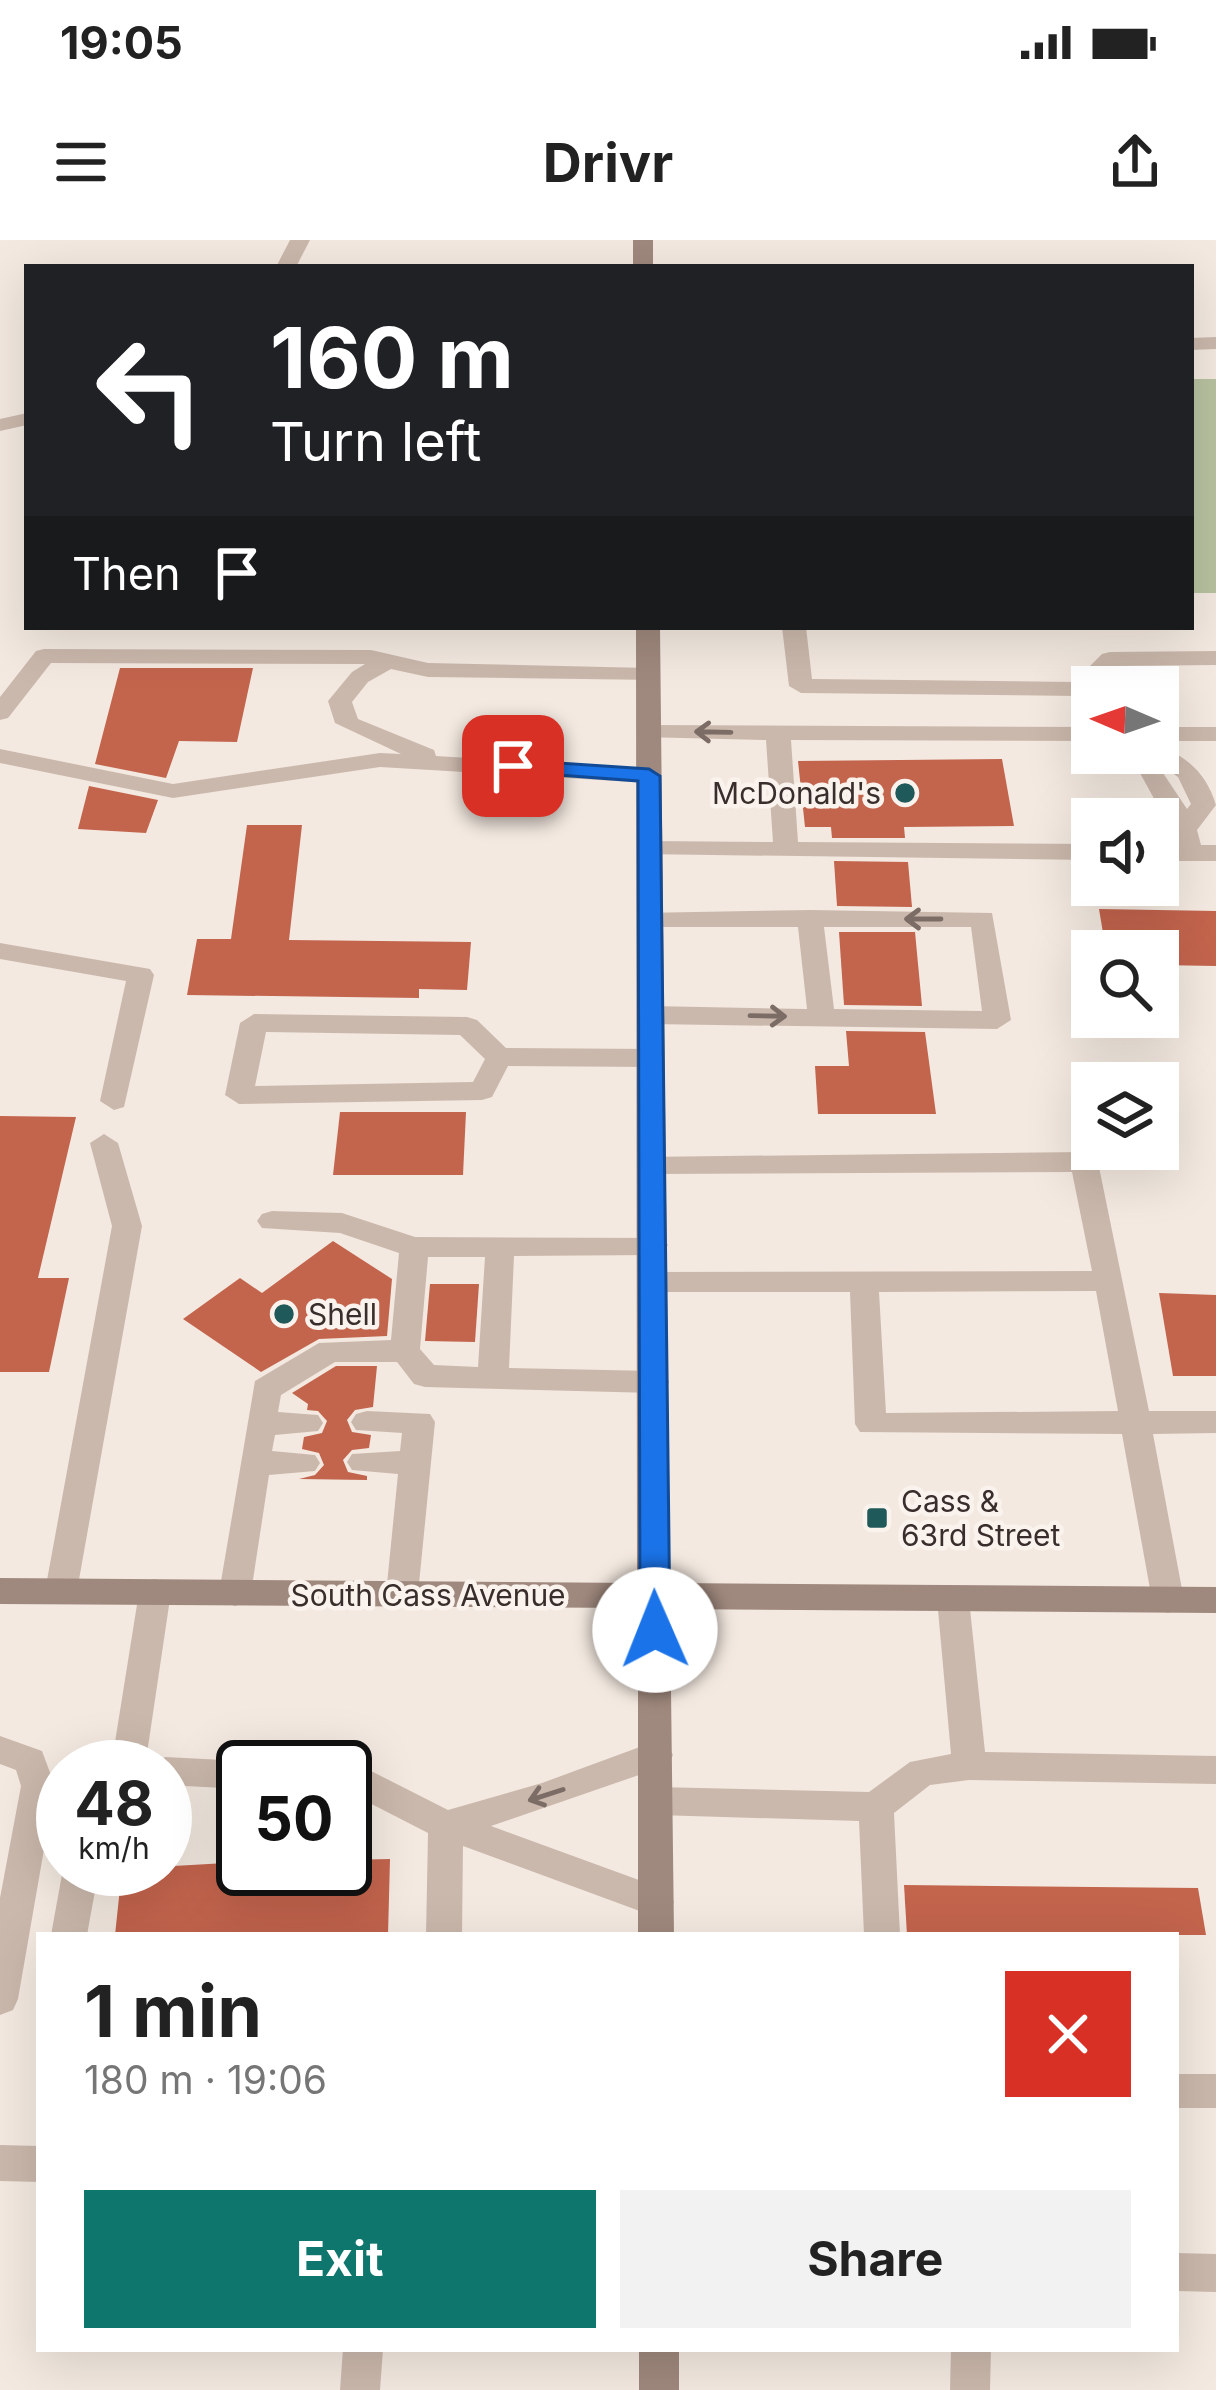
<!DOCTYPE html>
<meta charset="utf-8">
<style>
body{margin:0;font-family:Inter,sans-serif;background:#f2f2f2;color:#222;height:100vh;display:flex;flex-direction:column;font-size:45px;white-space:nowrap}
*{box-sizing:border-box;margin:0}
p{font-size:39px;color:#767676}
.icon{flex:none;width:66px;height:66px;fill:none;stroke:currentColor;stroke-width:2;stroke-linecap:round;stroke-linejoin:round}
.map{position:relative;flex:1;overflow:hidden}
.details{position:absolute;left:36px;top:1692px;width:1143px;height:420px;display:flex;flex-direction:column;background:#fff;border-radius:0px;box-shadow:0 12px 48px #0002}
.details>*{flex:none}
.banner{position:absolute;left:24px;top:24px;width:1170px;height:366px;border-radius:0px;box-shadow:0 12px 48px #0002;background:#202124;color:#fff;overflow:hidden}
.needle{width:78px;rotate:272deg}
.tools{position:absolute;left:1071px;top:426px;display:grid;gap:24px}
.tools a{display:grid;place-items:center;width:108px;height:108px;border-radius:0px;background:#fff;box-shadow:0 12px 48px #0002;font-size:60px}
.speed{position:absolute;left:36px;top:1500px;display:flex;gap:24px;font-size:60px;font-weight:700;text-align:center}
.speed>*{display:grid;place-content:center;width:156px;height:156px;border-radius:50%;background:#fff;box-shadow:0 12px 48px #0002;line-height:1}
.speed small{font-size:30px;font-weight:400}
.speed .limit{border:6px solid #111;border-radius:18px;background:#fff;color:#111}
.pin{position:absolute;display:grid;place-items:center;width:102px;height:102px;color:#fff;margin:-51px;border-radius:24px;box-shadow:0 6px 18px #0006}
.me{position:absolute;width:132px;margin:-66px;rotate:359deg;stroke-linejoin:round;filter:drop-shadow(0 0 9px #0008)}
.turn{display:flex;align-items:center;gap:42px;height:252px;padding:0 48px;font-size:54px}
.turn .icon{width:156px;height:156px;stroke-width:2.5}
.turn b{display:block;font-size:84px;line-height:102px}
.then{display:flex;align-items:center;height:114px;padding:0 48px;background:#0003;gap:24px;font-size:45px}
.round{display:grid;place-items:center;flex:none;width:126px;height:126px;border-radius:0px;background:#f2f2f2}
.headline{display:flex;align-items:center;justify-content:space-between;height:204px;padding:0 48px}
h1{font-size:72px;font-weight:700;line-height:90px}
.button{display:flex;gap:24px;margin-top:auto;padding:24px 48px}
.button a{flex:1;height:138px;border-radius:0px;background:#0f766e;color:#fff;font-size:48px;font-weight:700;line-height:138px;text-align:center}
.button a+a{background:#f2f2f2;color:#222}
.status{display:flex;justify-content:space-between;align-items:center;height:84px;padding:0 60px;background:#fff;direction:ltr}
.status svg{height:33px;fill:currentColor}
header{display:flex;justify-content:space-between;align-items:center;height:156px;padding:0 48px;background:#fff;font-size:54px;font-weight:700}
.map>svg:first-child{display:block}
</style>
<div class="status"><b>19:05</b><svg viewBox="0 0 49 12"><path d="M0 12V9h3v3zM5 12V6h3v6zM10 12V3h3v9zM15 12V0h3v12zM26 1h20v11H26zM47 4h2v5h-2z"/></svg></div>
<header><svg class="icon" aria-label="menu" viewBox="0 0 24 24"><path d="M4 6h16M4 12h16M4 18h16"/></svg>Drivr<svg class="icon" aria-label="share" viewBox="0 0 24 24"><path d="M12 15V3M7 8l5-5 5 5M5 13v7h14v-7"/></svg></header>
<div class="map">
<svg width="1216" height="2150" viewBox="0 0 1216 2150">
<rect width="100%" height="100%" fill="#f3e9e0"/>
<!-- green -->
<rect fill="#b8c2a0" x="1191" y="139" width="25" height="214"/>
<!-- building -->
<g fill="#c3644d">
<path d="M120,428H253L237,502L179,501L166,538L95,524Z"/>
<path d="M1002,519L1014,586L904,587L905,598H832L831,587H805L798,521Z"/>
<path d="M89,546L158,560L146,593L78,589Z"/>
<path d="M247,585H302L289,700L471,702L467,750L419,749V758L187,755L197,699H231Z"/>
<path d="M834,621L908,622L912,667L837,666Z"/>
<path d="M1099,669L1216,671V726L1158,725V711H1106Z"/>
<path d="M839,692H915L922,766L844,765Z"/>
<path d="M846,791L925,792L936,874H818L815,826H849Z"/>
<path d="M340,872H466L463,935H333Z"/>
<path d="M0,876L76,877L38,1038H69L49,1132H0Z"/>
<path d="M333,1001L392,1039L387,1096L319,1099L261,1132L183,1079L240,1038L262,1053Z"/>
<path d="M430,1044H479L475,1102L425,1101Z"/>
<path d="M1159,1053L1216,1055V1136H1173Z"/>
<path d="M336,1126H377L373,1167L355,1170L347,1180L352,1192L371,1195L369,1208L352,1210L343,1220L348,1232L367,1236V1240L299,1239L315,1235L324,1225L319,1213L302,1209L304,1197L322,1193L327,1181L318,1171L307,1170L308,1164L292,1153Z"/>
<path d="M390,1619L388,1695H115L122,1629L243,1622V1629H345V1620Z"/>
<path d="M904,1645L1198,1648L1206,1695H907Z"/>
</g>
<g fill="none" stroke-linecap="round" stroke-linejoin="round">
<!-- service -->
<g fill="#cbb8ac" fill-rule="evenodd">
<path d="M1216,97V109L1191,110V98Z"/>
<path d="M782,387H806L812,439L1074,442L1102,414L1110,412L1216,411V425L1116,426L1088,454L1080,456L801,453L789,446Z"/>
<path d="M44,409L371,410L428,423L648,428L660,435L656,440L428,437L391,429L368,442L352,462L358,479L434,510L436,516L649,529L661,536L649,543L380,527L173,558L0,523V509L173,544L380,513L401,514L335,483L328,461L352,432L365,424L51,423L8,478L0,480V457L36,411Z"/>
<path d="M649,485L1092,487V501L791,500L798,602L1092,604V620L641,614L637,609L641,604L650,601L773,602L766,500L640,497L637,492Z"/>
<rect x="1158" y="487" width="58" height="14"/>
<path d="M1158,506C1188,516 1207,535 1216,565L1197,590L1201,605H1216V621H1158V605H1176L1174,595L1129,513H1158ZM1155,521L1178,537L1191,564L1187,569Z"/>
<path d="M810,670L992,673L1011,780L997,789L651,784L638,775L651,766L807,769L798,687H650L641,685L637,679L641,673ZM824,687H971L982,771L834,769Z"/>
<path d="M0,703L150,729L154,735L124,867L114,870L100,861L126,741L0,719Z"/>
<path d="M254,774L467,777L477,780L506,808L651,809L665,818L651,827L508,826L492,857L482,860L239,864L225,855L240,783ZM266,792L460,795L485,819L473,842L255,846Z"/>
<path d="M104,894L118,903L142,986L77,1351L73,1360L61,1364L49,1360L45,1351L112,986L90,903Z"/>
<path d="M1084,912L1098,922L1149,1171H1216V1193L1153,1194L1184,1360L1180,1369L1168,1373L1156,1369L1152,1360L1122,1194L860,1192L855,1184L850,1052H653L638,1042L653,1032L1092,1031L1072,932L652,934L638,924L642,917ZM1096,1051L1118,1171L886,1173L879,1052Z"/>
<path d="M272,971L342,973L415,997L663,998L668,1005L663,1012L653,1015L514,1016L509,1128L654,1131L665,1134L669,1142L665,1150L654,1153L425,1147L414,1144L397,1122H335L281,1155L278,1172L318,1175L323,1183L318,1191L275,1195L272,1211L315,1215L320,1223L315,1231L269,1235L251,1353L247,1362L235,1366L223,1362L219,1353L255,1141L319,1103L391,1100L399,1013L340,993L262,988L257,981L262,974ZM428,1017H485L478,1127L434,1125L420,1109Z"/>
<path d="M367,1171L430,1174L435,1182L418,1354L414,1363L402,1367L390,1363L386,1354L398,1234L352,1230L347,1222L352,1214L400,1211L402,1193L356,1190L351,1182L356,1174Z"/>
<path d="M155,1339L167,1343L171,1352L145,1527H111L139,1352L143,1343Z"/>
<path d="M953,1346L965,1350L969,1359L985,1512L1216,1516V1544L969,1540L930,1545L894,1573L900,1695H864L859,1581L657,1575L645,1571L640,1561L645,1551L657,1547L869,1552L910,1522L951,1514L937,1359L941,1350Z"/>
<path d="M0,1496L42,1511L55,1546L18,1759L13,1770L0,1775V1658L21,1546L16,1530L0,1524Z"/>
<path d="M656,1501L668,1505L673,1515L668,1525L491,1586L669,1651L674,1662L669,1673L656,1677L463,1606L462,1695H426L428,1593L356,1556L345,1555L344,1527L373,1532L448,1570L542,1543Z"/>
<path d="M165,1517L243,1521L256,1527H243V1549L165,1545V1527H150Z"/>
<path d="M63,1629H99L87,1695H51Z"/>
<rect x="1176" y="1834" width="40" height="34"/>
<path d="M0,1905L39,1906V1942L0,1941Z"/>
<path d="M1176,2013L1216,2014V2052L1176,2051Z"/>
<path d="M343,2109H383L380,2150H340Z"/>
<path d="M951,2109H991L990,2150H950Z"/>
</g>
<!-- minor -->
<g fill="#cbb8ac" fill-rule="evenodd">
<path d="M290,0H310L296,27H276Z"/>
<path d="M27,173V185L0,191V179Z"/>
</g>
<!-- secondary -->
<g fill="#9f887d" fill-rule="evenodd">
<rect x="633" y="0" width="20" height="27"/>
<path d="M636,387H660L670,1343L1216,1347V1373L670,1369L674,1695H638V1368L0,1364V1338L637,1343Z"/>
<rect x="639" y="2109" width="40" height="41"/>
</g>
</g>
<!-- one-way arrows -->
<defs><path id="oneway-shaft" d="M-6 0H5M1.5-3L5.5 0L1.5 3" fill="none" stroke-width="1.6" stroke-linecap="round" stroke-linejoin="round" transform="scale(3)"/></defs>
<g stroke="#7b6c65">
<use href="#oneway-shaft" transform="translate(713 492) rotate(-179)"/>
<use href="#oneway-shaft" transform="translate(923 679) rotate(-180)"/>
<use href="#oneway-shaft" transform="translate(768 776) rotate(1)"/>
<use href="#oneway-shaft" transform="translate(546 1555) rotate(162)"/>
</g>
<!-- route -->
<path fill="#1a73e8" stroke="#114b97" stroke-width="3" d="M513,520L649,529L660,536L670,1390L666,1399H644L640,1390L638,541L505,531V522Z"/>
<!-- markers -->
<g fill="#20595a" stroke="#faf3ed" stroke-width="4.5">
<circle cx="905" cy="553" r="12"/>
<circle cx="284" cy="1074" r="12"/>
<rect x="865" y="1266" width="24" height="24" rx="6"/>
</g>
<g text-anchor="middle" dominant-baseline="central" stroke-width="9" stroke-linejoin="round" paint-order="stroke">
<!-- poi labels -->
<g font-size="30" fill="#392e2b" stroke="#faf3ed" text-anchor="start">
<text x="881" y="553" text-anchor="end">McDonald's</text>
<text x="308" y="1074">Shell</text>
<text x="901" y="1261">Cass &amp;<tspan x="901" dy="34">63rd Street</tspan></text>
</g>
<!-- street labels -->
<g font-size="30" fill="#392e2b" stroke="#faf3ed">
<text x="428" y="1355">South Cass Avenue</text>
</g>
</g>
</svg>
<div class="tools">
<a><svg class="needle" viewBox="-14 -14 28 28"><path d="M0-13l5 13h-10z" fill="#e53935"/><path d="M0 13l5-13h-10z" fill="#767676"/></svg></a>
<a><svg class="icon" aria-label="sound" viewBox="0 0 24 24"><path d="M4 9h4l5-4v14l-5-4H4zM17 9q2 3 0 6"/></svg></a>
<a><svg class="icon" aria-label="search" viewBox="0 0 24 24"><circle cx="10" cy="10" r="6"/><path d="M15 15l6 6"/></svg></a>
<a><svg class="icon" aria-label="layers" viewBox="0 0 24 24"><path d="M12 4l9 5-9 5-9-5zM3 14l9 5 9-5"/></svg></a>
</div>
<div class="speed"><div>48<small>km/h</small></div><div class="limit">50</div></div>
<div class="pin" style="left:513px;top:526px;background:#d93025"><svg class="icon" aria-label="arrive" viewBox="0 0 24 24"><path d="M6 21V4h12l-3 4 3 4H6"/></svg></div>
<svg class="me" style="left:655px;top:1390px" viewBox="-20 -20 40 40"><circle r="19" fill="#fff"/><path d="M0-13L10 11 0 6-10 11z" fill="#1a73e8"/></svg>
<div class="banner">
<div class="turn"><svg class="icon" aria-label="left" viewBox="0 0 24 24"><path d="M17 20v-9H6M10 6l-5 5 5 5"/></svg><div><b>160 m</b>Turn left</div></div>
<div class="then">Then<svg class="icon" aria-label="arrive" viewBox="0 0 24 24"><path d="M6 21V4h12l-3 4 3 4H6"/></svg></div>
</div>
<section class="details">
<div class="headline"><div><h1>1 min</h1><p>180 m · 19:06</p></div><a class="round" style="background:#d93025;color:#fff"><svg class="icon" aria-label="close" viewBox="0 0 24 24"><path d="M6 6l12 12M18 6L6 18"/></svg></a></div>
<div class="button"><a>Exit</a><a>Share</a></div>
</section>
</div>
